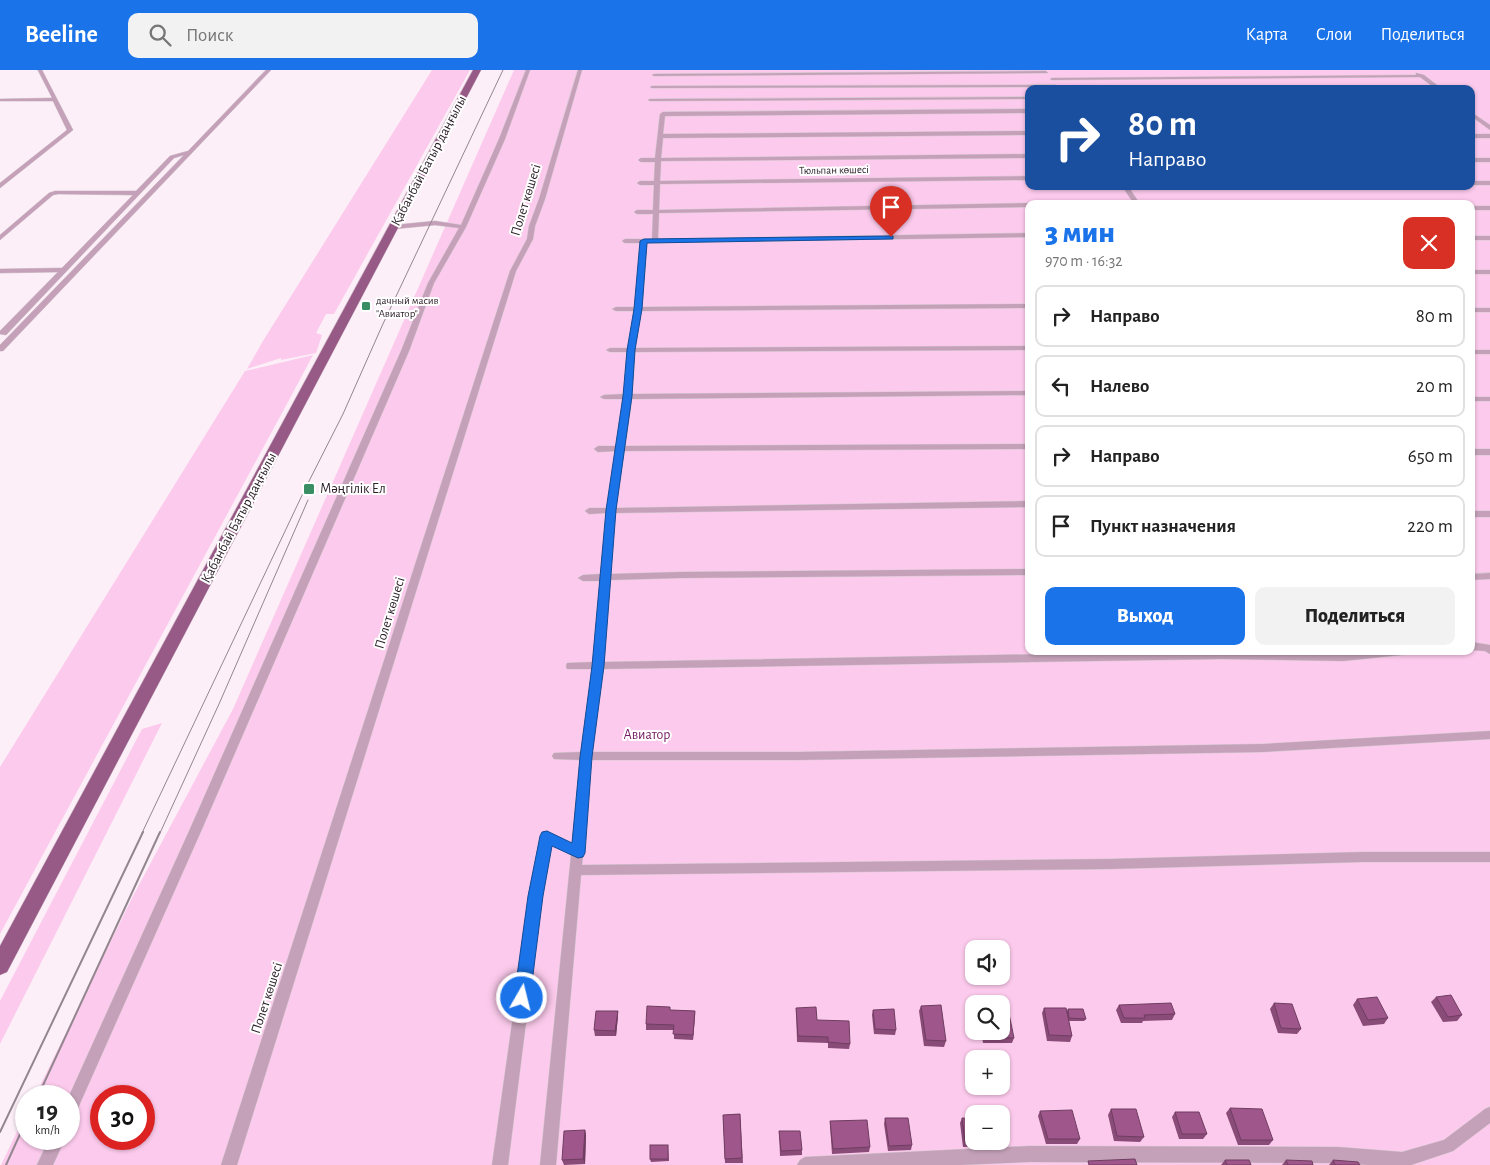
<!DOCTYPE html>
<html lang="ru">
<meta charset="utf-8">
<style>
body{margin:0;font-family:"Alegreya Sans",sans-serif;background:#f2f2f2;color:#222;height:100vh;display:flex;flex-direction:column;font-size:19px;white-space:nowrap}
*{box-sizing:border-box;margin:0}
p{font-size:16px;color:#767676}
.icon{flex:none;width:28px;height:28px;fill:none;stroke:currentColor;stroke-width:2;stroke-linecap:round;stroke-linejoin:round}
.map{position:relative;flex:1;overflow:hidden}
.details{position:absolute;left:1025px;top:130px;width:450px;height:455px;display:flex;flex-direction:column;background:#fff;border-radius:10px;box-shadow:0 1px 4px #0004}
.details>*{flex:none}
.banner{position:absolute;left:1025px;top:15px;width:450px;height:105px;border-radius:10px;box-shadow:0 1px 4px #0004;background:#1a4fa0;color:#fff;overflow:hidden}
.buttons{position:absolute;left:965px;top:870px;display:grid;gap:10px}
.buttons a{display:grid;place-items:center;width:45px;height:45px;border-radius:10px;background:#fff;box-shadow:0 1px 4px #0004;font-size:25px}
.speed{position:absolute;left:15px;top:1015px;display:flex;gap:10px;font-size:25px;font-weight:700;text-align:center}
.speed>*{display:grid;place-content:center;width:65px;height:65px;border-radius:50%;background:#fff;box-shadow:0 1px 4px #0004;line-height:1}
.speed small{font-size:12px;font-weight:400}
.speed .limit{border:8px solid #d22;background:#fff;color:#111}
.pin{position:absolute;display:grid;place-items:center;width:42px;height:42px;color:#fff;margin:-51px -21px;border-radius:50% 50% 50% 0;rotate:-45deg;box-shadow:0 0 5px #0007}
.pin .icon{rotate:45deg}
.me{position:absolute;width:55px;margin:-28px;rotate:8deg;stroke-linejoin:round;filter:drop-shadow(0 0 4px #0008)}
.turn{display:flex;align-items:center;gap:18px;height:105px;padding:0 20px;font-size:22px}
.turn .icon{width:65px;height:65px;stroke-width:2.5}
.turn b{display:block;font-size:35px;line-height:42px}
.round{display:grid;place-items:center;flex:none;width:52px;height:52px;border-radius:10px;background:#f2f2f2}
.summary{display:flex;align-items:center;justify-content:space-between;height:85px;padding:0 20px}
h1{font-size:30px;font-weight:800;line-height:38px;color:#1a73e8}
.cta{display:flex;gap:10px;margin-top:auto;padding:10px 20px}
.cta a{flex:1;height:58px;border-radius:10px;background:#1a73e8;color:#fff;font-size:20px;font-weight:800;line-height:58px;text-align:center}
.cta a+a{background:#f2f2f2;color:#222}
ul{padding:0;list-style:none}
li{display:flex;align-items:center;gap:15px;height:62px;margin:0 10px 8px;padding:0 10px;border:2px solid #e0e0e0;border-radius:10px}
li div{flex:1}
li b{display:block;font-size:19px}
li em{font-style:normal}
header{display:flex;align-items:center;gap:30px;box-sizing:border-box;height:70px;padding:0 25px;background:#1a73e8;color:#fff}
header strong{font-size:24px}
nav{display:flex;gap:28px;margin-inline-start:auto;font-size:18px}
.search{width:350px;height:45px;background:#f2f2f2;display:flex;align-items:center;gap:12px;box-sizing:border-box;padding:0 18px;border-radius:10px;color:#767676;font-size:19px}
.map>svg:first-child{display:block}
</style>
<header>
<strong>Beeline</strong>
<div class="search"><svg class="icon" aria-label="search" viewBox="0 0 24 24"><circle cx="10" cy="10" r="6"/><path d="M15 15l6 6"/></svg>Поиск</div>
<nav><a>Карта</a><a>Слои</a><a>Поделиться</a></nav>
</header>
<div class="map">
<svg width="1490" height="1095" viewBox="0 0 1490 1095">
<rect width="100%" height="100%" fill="#fdeff8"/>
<!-- green -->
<g fill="#fccaec" fill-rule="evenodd">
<path d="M432,0H470L334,244H326L316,263L322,265L316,283L281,290V288L247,299L263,271Z"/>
<path d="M514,0H1490V1095H1L26,1043V1069H69V1026H35L132,828L233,639ZM1029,19H1471V116H1029ZM1029,134H1471V581H1029ZM974,879H1001V906H974ZM974,934H1001V961H974ZM974,989H1001V1016H974ZM101,1026H144V1069H101ZM974,1044H1001V1071H974Z"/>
<path d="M313,285L289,330L0,864V697L245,301Z"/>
<path d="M162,653L0,974V931L142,659Z"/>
</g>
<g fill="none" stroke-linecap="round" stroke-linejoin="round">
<!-- street casing -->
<g stroke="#d7c9d2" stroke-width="1">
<g id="street">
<path d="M38,0H42L73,60L0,118V113L67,60L53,31H0V29L52,28Z"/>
<path d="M266,0H271L3,281H0V275L184,85L174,88L6,265L0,264V261L58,202L0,203V199L62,198L133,125L58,124L53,125L0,170V165L49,123L55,121H136L170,86L188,81Z"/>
<path d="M526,0H530L505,69L466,157L434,213L409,281L202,759L74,1047L69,1049V1026L190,759L401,281L428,213L459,158L435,155L394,159L391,157L394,155L435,151L461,155L499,69Z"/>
<path d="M578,0H582L545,129L535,156L533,169L516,201L237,1095H221L510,201L527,169L529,156L539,129Z"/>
<path d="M1046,1L1048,3L654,6L652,5L654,4Z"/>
<path d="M1416,3L1424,5L1442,19H1436L1420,7L1052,10L1050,9L1052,8L1416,5Z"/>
<path d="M1056,15L1058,17L652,18L650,17L652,16Z"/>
<path d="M1029,27V29L650,31L648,30L650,29Z"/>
<path d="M1029,39V43L665,46L663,64L1029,61V65L663,68L661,88L1029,84V88L661,91L660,111L1029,106V110L660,114L659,140L1029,133L1031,134H1029V137L659,143L658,169L1029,163V167L647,173L642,237L1029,234V238L641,241L635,278L1029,276V280L635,282L632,324L1029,321V325L632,329L625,376L1029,374V379L624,381L616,438L1029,431V437L615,443L610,504L680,502L1029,499V505L680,508L610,510L604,592L1221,581L1343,583L1365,581H1412L1411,584L1343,591L1221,589L603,599L592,682H797L1263,674L1490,661V669L1263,682L797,690H591L582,795L1110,789L1363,782H1490V792H1363L1110,799L581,805L556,1095H540L571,785L552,774L542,826L508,1095H492L530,826L541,766L543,762L547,761L572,774L580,690L554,689L552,686L554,683L581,682L592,599H567L566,596L567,593L593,592L600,511H583L578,508L583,505L601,504L606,443L589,444L585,441L589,438H607L616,381L598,382L594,379L598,376H616L624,329H604L600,327L604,325L624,324L627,282H610L606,280L610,278H628L634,241H616L612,239L616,237H635L641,173H625L622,171L625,169H652L653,144H637L634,142L637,140H653L654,115H640L637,113L640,111H654L655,92H641L638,90L641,88H655L660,44L663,42Z"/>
<path d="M1471,42L1490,55V60L1471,46Z"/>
<rect x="1471" y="64" width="19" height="4"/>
<rect x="1471" y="88" width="19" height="4"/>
<rect x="1471" y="111" width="19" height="4"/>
<path d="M1122,116H1128L1140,134H1116L1132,131Z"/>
<rect x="1471" y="136" width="19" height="4"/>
<rect x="1471" y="166" width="19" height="4"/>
<rect x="1471" y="200" width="19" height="4"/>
<rect x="1471" y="238" width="19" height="4"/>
<rect x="1471" y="280" width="19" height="4"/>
<rect x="1471" y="327" width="19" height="4"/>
<rect x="1471" y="379" width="19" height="6"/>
<rect x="1471" y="441" width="19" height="6"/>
<path d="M1490,503V509L1471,510V504Z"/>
<path d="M1471,572L1490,575V584L1485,581L1471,580Z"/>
<path d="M1490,1037V1053L1453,1081L1411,1095H1368L1338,1093L1029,1092L960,1095H797L800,1090L805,1087L1029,1076L1338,1077L1402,1082L1444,1070L1485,1039Z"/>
<path d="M49,1069H65L53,1095H37Z"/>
</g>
</g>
<!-- primary casing -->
<g stroke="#d7c9d2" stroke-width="1">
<path id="primary" d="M473,0H481L7,902L0,905V876Z"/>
</g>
<!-- street -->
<use href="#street" fill="#c4a1b8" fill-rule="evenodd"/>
<!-- primary -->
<use href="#primary" fill="#975a86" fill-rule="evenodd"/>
<!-- tram-far1 -->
<g stroke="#93868f" stroke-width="1">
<path d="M142,763L305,419L343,344L382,256L503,0"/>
<path d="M160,763L219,634L308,430"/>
</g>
<!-- tram -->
<g stroke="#93868f" stroke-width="2">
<path d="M38,1026L160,762"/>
<path d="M0,1062L143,762"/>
<path d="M6,1095L26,1051"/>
</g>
</g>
<!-- wall -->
<g fill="#894b78">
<path d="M1436,927L1462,945L1457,951L1443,952L1431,932Z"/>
<path d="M1357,929L1388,948L1384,954L1363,956L1353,935Z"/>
<path d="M1274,933L1301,959L1297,964L1278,963L1270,939Z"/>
<path d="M1119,935L1175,944L1172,950L1143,951L1142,953H1121L1116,940Z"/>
<path d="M921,936L946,971L944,977L924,976L919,941Z"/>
<path d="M796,938L817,950L850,974L849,979L828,978V973L797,972Z"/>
<path d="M1044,938L1067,941L1068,939L1086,949L1084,951H1069L1072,966L1070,972L1047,971L1042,943Z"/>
<path d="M670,940L695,941L693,970L674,969V960H646V954Z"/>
<path d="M873,940L896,960L895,965L874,964L872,945Z"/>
<path d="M618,941V946L616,966H595L594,960Z"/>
<path d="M981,961H1001L1014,968L1012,973H983Z"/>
<path d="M1230,1038L1273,1070L1269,1075H1238L1226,1043Z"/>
<path d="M1111,1039L1144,1067L1140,1072L1114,1071L1108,1045Z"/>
<path d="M1040,1041L1080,1069L1077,1074H1046L1038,1046Z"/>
<path d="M1175,1042L1207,1064L1203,1069H1179L1172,1047Z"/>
<path d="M740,1044L743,1093H725L723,1045Z"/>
<path d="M885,1048L912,1075L911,1080L888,1081L884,1054Z"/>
<path d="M962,1048L974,1071H1001L999,1076L963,1077L960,1053Z"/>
<path d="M830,1051L870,1077L869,1082L832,1084L830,1056Z"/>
<path d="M585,1060L586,1065L585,1094L564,1095L562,1090Z"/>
<path d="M779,1061L802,1080V1085L780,1086Z"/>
<path d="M668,1075L669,1091L651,1092L650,1089Z"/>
<path d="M1225,1090L1251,1095H1221Z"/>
<path d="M1286,1090L1313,1095H1282Z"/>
<path d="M1333,1090L1360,1095H1329Z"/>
</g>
<!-- shaded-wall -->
<g fill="#6f3d61">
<path d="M618,941V946L616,966L615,961Z"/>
<path d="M695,941V946L693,970V965Z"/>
<path d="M585,1060L586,1065L585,1094L583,1089Z"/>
</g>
<!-- building -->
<g fill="#9f578b" stroke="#6f3d61">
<path d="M1451,925L1462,945L1448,947L1436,927Z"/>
<path d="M1377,927L1388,948L1368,950L1357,929Z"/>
<path d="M1171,933L1175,944L1144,945L1145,948H1124L1119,935Z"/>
<path d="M1274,933L1292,934L1301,959L1281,958Z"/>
<path d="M941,935L946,971L926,970L921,936Z"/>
<path d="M647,936L670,937V940L695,941L693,965L673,964L674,955L646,954Z"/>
<path d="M816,937L817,950L849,951L850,974L828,972V967L798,966L796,938Z"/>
<path d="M1044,938H1066L1072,966L1049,965Z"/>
<path d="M894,939L896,960L875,959L873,940Z"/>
<path d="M1001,939H1008L1014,968L985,967L984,961H1001Z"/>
<path d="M1068,939H1083L1086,949L1069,948Z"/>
<path d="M596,941H618L615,961L594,960Z"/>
<path d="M1230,1038L1262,1039L1273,1070H1241Z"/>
<path d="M1111,1039H1136L1144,1067L1117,1066Z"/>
<path d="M1072,1040L1080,1069H1048L1040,1041Z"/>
<path d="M1175,1042H1199L1207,1064H1182Z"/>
<path d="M740,1044L742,1088L725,1089L723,1045Z"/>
<path d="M885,1048H908L912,1075L889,1076Z"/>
<path d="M962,1048L974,1049V1071H985L965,1072Z"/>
<path d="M867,1050L870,1077L833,1079L830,1051Z"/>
<path d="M585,1060L583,1089L562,1090L564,1061Z"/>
<path d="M779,1061H800L802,1080L781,1081Z"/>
<rect x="650" y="1075" width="18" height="14"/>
<path d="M1135,1089L1137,1095H1089L1088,1091Z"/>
<path d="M1225,1090H1249L1251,1095H1227Z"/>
<path d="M1286,1090L1312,1091L1313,1095H1288Z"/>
<path d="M1333,1090L1358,1092L1360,1095H1335Z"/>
</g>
<!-- route -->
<path fill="#1a73e8" stroke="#114b97" d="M893,166V169H891L647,173L642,239L635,280L632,326L616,440L604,596L592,687L585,783L583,787L578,788L552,776L543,826L530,928L528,934L522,936L517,934L514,928L528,826L540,766L542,762L547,761L572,773L580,687L592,596L606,440L623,326L627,280L634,239L640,171L644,169Z"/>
<!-- markers -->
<g fill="#398f63" stroke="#fff" stroke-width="2">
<rect x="361" y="231" width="10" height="10" rx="2.5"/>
<rect x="303" y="413" width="12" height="12" rx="2.5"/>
</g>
<g text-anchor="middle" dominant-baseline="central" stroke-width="4" stroke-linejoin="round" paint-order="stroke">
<!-- far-street labels -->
<g font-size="11" fill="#2a1e26" stroke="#fff">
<text transform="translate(834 100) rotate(-1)">Тюльпан көшесі</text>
</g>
<!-- far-poi labels -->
<g font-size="11" fill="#2a1e26" stroke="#fff" text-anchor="start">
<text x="376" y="230">дачный масив<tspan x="376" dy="13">"Авиатор"</tspan></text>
</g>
<!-- street labels -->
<g font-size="14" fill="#2a1e26" stroke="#fff">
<text transform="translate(429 91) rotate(-62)">Қабанбай Батыр даңғылы</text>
<text transform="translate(526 130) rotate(-73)">Полет көшесі</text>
<text transform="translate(239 448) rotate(-62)">Қабанбай Батыр даңғылы</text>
<text transform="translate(390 543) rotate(-73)">Полет көшесі</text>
<text transform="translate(267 928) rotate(-72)">Полет көшесі</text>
</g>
<!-- poi labels -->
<g font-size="14" fill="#2a1e26" stroke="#fff" text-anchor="start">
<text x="320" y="419">Мәңгілік Ел</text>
</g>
<!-- park labels -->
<g font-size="14" fill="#751b62" stroke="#fff">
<text x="647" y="665">Авиатор</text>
</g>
</g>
</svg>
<div class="buttons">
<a><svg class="icon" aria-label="sound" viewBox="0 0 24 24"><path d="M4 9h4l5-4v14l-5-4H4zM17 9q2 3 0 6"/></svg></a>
<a><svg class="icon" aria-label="search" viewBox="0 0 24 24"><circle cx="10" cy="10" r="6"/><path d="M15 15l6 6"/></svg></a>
<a>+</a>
<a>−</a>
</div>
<div class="speed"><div>19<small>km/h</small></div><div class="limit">30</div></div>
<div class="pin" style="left:891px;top:167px;background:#d93025"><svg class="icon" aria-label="arrive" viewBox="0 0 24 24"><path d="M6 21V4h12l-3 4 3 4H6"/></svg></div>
<svg class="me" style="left:522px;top:928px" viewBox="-20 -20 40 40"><circle r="17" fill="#1a73e8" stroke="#fff" stroke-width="3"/><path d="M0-11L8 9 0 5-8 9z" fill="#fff"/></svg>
<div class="banner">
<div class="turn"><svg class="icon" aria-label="right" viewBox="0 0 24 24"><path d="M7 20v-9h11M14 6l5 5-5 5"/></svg><div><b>80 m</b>Направо</div></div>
</div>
<section class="details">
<div class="summary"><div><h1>3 мин</h1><p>970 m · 16:32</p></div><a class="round" style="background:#d93025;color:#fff"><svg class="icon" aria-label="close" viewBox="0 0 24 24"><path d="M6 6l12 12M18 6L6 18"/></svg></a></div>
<ul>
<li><svg class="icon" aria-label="right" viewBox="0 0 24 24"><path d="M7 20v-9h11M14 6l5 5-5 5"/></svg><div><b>Направо</b></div><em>80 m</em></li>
<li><svg class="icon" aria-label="left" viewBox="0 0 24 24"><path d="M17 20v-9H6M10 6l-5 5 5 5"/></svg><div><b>Налево</b></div><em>20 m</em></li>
<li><svg class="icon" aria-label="right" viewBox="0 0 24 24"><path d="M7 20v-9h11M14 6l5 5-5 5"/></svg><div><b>Направо</b></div><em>650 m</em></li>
<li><svg class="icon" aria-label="arrive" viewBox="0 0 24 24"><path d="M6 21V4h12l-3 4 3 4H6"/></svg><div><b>Пункт назначения</b></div><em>220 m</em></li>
</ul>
<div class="cta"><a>Выход</a><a>Поделиться</a></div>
</section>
</div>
